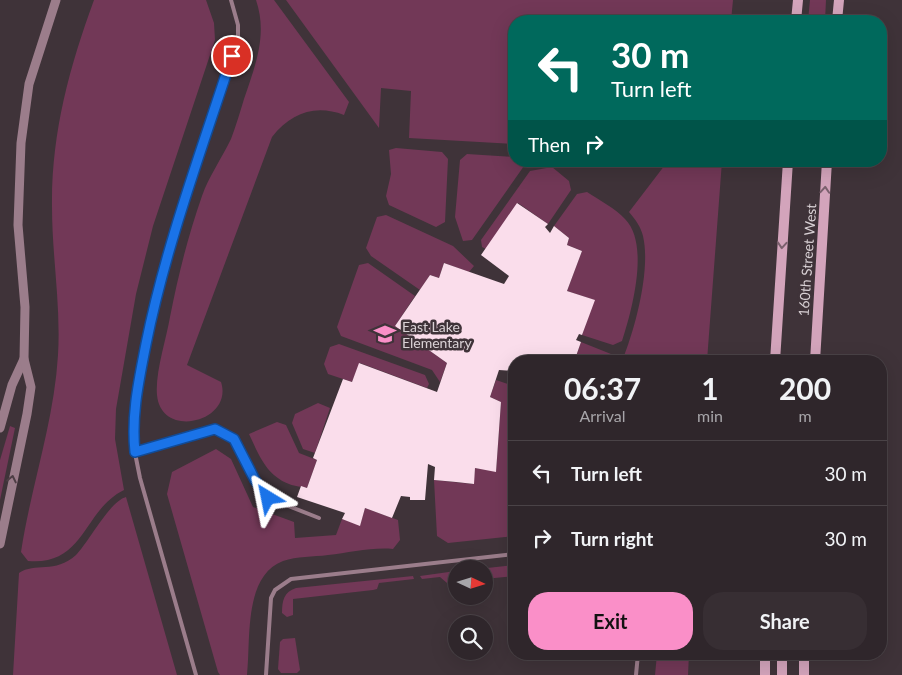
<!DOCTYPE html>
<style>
body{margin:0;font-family:Lato,sans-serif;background:#372e33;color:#f1f3f6;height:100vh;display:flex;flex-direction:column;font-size:19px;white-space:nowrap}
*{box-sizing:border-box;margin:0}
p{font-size:16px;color:#a7a5a9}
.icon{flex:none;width:28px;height:28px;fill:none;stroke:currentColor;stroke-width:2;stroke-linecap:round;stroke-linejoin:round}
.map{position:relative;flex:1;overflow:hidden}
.panel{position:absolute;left:508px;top:355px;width:379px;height:305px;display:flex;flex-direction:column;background:#2f262b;border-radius:20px;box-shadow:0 5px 20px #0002,0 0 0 1px #4a4347}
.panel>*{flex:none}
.banner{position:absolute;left:508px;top:15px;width:379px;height:152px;border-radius:20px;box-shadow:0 5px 20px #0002,0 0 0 1px #4a4347;background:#00695c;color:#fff;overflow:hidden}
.needle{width:32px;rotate:94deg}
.tools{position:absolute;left:448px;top:560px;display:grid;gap:10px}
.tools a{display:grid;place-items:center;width:45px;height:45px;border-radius:50%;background:#2f262b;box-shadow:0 5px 20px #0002,0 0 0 1px #4a4347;font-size:25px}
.pin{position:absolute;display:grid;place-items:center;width:42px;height:42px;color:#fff;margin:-21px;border:2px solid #fff;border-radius:50%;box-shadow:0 1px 5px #0007}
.me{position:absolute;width:55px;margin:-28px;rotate:325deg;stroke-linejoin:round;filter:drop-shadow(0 0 4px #0008)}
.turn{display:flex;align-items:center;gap:18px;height:105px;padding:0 20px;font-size:22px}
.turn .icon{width:65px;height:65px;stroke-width:2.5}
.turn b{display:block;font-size:35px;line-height:42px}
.then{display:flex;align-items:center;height:48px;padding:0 20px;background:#0003;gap:10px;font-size:19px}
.eta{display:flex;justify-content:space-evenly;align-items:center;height:85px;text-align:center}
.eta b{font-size:30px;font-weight:700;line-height:35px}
.button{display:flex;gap:10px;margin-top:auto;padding:10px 20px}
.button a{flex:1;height:58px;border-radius:20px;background:#fa8fc8;color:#111;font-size:20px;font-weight:700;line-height:58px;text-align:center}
.button a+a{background:#372e33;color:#f1f3f6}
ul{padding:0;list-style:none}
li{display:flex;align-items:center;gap:15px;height:65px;padding:0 20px;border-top:1px solid #4a4347}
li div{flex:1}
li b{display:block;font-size:19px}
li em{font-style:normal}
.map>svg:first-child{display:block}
</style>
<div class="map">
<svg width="902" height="675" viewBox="0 0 902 675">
<rect width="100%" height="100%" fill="#3f3339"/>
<!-- green -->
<g fill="#723857">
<path d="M94,0H206L214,23L215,40L153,226L136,294L116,409L115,439L124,490C83,510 85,566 28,561L21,552C31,486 54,422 58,355C61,305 52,257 52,207C51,135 69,68 94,0Z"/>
<path d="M256,0H274L349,102L344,115C315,104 291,113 272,137L187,365L221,382C234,422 161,440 157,395C155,373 166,340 170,317C178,276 188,236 202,196C209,176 222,158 231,139C236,126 240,112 244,99C255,66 268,35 256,0Z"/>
<path d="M286,0H733L731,21H514V144L409,138L411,91L381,88L379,128Z"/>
<path d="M810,0H826L825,21H808Z"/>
<path d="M396,148L442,152L448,159L445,222L436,227L389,205L386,196L391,174L389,150Z"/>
<path d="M467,154L514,157V161H523L524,166L472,240L463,241L455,217L460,160Z"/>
<path d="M668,161H722L707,361H622C635,329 651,270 643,236C641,227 635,219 629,212Z"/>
<path d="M552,167L569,181L571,190L548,224L518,203L486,249L482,247L481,240L530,171Z"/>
<path d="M587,192C599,200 615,208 625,219C650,244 632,310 622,341L613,345L582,335L594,300L567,291L582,251L567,245L569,238L554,226L577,194Z"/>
<path d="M386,215L453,246L474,266L469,272L444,263L439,278L430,275L420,290L371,256L366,248L377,217Z"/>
<path d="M368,263L415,296L395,326L447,363L440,382L432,370L341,336L337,327L359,265Z"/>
<path d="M581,342L611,354L615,361H566V358L575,359Z"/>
<path d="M339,344L425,375L429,384L427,388L360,363L352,382L328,374L324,364L330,347Z"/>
<path d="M496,380L514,386V536L448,543L437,536L434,480L473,484L475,468L496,471L501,402L490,397Z"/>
<path d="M318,403L330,408L315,453L303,449L292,423L295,414Z"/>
<path d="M277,422L286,425L299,453L317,460L307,488C301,486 296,487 289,484C266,475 259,455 249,434Z"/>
<path d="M10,426L15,428L0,500V460Z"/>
<path d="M216,449L231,459L253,507L294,522L295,538L336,535L342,519L360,525L365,508L398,520L400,540L393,549C372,547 349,553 328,555C313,557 297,556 283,561C243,576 251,641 247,675H220L218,672L167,494L172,472Z"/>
<path d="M126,497L177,675H13L19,573C35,562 55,574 76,555C88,543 110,501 126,497Z"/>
<path d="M514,565V576L484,579V569H478Z"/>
<path d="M456,571V582L447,583L440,577L422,579L420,576Z"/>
<path d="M413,576L414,579L379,583L377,589L373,590L293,599V615L287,617L282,613C282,600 284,592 296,588Z"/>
<path d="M295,638L300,670L297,673H281L278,669L280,642L283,639Z"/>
<path d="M657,654H689L688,675H655Z"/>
</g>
<!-- building -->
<path fill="#faddeb" d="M517,203L548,224L545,227L550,233L554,226L569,238L567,245L582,251L567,291L595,300L582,335L579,334L576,340L581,342L575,359L514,361V371L499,370L490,397L501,402L496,472L475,468L474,484L456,482L434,480L435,467L428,464L425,500H410V497L401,496L392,518L365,508L360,526L342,519L345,513L297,497L301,486L307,488L317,460L313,458L343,379L352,382L359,363L437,392L447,363L395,326L430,275L439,278L444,263L504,284L509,276L481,255Z"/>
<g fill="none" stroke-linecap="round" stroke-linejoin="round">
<!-- service -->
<g stroke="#9b7d8b" stroke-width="4">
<path d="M135,453L215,429L234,439L255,480L268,498L319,518"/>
<path d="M196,675L140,478L135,453L133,416L153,310L173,234L238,39V25L231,0"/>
<path d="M266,675L271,598L275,590L291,579L514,554"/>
<path d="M636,675L638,654"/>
</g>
<!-- tertiary -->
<g stroke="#9b7d8b" stroke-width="9">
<path d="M0,428L12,385L24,359"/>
<path d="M0,544L27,414L31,387L24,359L25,307L18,225L21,143L29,84L56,0"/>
</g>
<!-- secondary -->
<g stroke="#d3a4bb" stroke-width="10">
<path d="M796,21L798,0"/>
<path d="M837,21L839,0"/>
<path d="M775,361L788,161"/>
<path d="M815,361L827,161"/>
<path d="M765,675V654"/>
<path d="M782,675V654"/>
<path d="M804,675V654"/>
</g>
</g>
<!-- one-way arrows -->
<defs><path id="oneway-chevron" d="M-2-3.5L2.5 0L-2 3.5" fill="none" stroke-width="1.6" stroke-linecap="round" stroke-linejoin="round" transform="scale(1.25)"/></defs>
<g stroke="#7a606d">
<use href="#oneway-chevron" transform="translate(825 190) rotate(-86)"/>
<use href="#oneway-chevron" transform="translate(782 245) rotate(94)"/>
</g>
<use stroke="#4d3e45" href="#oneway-chevron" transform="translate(12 479) rotate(-78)"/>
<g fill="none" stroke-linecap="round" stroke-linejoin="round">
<!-- route casing -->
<g stroke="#114b97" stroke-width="12">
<path id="route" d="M232,56C201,152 166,245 146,344C139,380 131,415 135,452L215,429L234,439L255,480L268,498"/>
</g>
<!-- route -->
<use href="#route" stroke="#1a73e8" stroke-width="9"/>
</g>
<!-- icons -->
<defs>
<g id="school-bare" transform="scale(1.725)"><path d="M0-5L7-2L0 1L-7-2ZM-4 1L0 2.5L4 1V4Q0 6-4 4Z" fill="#fa8fc8" stroke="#3f3339" stroke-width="2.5" paint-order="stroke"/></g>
</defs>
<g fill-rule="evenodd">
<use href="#school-bare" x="385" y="334"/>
</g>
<g text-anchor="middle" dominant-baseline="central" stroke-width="5" stroke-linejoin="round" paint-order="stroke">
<!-- street labels -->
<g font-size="14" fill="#d9d1d5" stroke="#3f3339">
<text transform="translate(807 260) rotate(-86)">160th Street West</text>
</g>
<!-- poi labels -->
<g font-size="14" fill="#d9d1d5" stroke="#3f3339" text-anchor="start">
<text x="402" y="326">East Lake<tspan x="402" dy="16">Elementary</tspan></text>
</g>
</g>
</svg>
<div class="tools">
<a><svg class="needle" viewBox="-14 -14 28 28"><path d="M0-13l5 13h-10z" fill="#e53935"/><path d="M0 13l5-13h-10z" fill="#a7a5a9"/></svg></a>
<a><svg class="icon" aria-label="search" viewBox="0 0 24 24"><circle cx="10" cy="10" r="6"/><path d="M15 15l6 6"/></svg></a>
</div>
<div class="pin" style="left:232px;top:56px;background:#d93025"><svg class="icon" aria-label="arrive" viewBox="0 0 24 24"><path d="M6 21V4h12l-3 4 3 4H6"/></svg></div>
<svg class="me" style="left:268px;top:498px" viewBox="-20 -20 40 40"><path d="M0-17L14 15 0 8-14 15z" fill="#1a73e8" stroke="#fff" stroke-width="4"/></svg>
<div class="banner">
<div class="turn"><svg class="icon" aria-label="left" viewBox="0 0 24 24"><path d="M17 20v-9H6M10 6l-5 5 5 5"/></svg><div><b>30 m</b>Turn left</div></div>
<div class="then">Then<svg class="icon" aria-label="right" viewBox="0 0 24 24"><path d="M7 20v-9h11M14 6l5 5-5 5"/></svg></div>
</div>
<section class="panel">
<div class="eta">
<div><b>06:37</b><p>Arrival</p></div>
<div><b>1</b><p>min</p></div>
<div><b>200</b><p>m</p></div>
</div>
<ul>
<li><svg class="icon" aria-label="left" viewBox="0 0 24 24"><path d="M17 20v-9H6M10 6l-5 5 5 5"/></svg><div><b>Turn left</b></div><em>30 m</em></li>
<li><svg class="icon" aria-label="right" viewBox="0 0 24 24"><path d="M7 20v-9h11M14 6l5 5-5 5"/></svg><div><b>Turn right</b></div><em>30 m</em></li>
</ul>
<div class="button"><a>Exit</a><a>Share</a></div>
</section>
</div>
